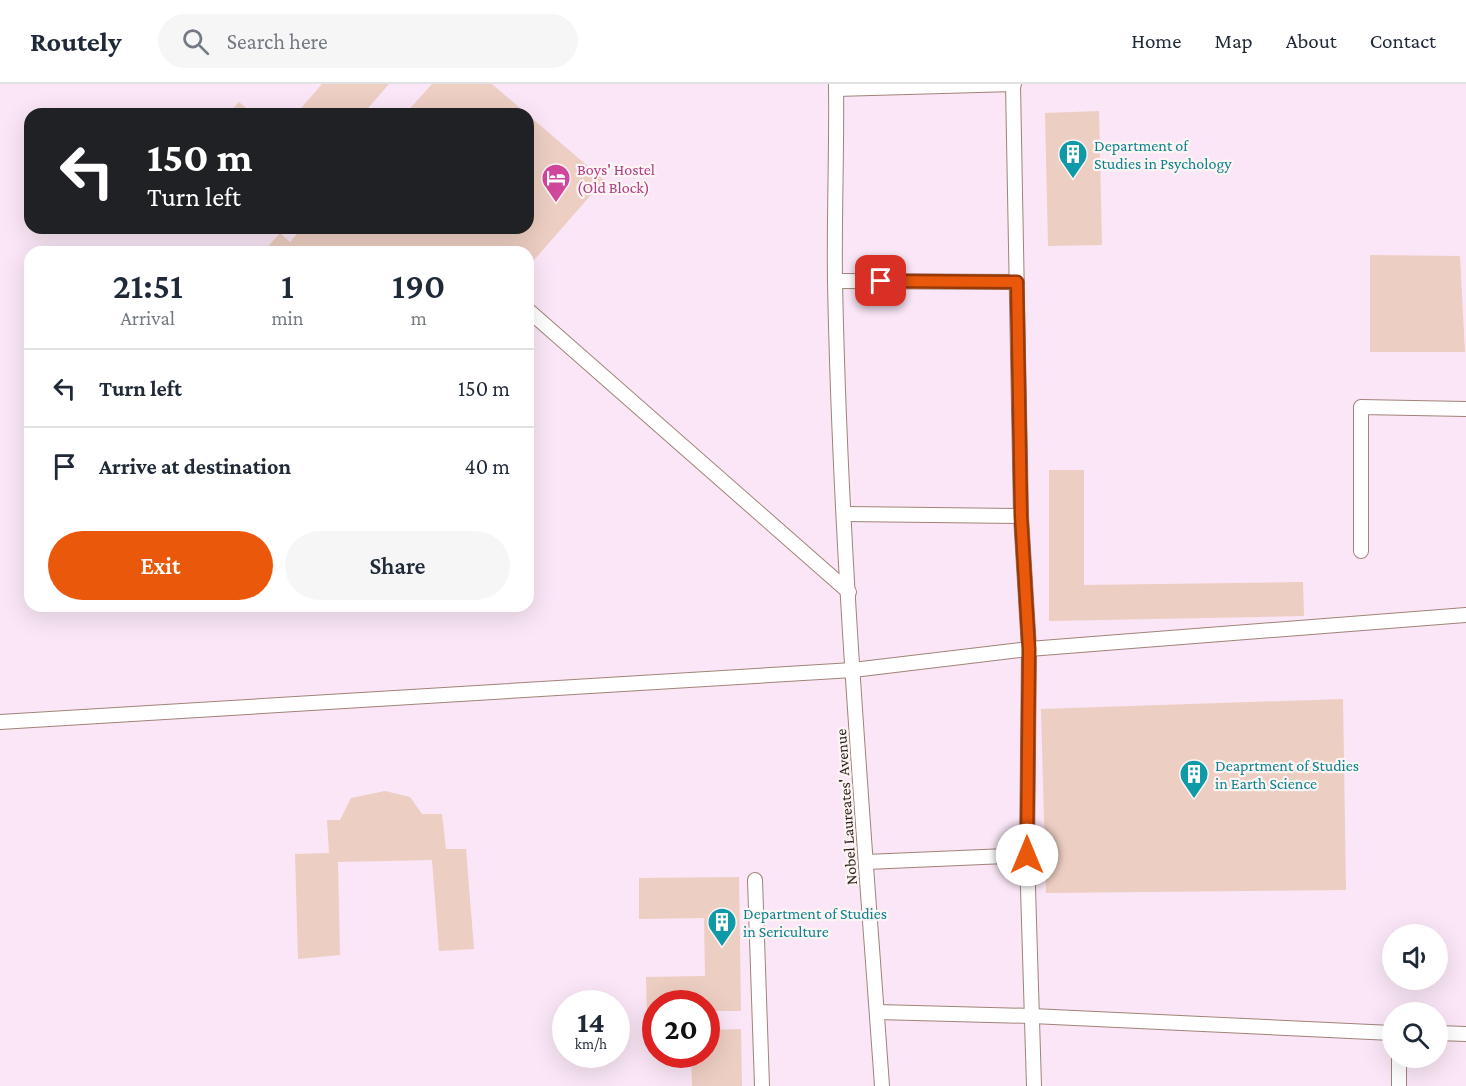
<!DOCTYPE html>
<style>
body{margin:0;font-family:"Crimson Pro",serif;background:#f6f6f7;color:#1f2937;height:100vh;display:flex;flex-direction:column;font-size:22px;white-space:nowrap}
*{box-sizing:border-box;margin:0}
p{font-size:20px;color:#747a83}
.icon{flex:none;width:33px;height:33px;fill:none;stroke:currentColor;stroke-width:2;stroke-linecap:round;stroke-linejoin:round}
.map{position:relative;flex:1;overflow:hidden}
.side{position:absolute;left:24px;top:162px;width:510px;height:366px;display:flex;flex-direction:column;background:#fff;border-radius:18px;box-shadow:0 6px 24px #0002}
.side>*{flex:none}
.guide{position:absolute;left:24px;top:24px;width:510px;height:126px;border-radius:18px;box-shadow:0 6px 24px #0002;background:#202124;color:#fff;overflow:hidden}
.controls{position:absolute;left:1382px;top:840px;display:grid;gap:12px}
.controls a{display:grid;place-items:center;width:66px;height:66px;border-radius:50%;background:#fff;box-shadow:0 6px 24px #0002;font-size:30px}
.speed{position:absolute;left:552px;top:906px;display:flex;gap:12px;font-size:30px;font-weight:700;text-align:center}
.speed>*{display:grid;place-content:center;width:78px;height:78px;border-radius:50%;background:#fff;box-shadow:0 6px 24px #0002;line-height:1}
.speed small{font-size:15px;font-weight:400}
.speed .limit{border:9px solid #d22;background:#fff;color:#111}
.pin{position:absolute;display:grid;place-items:center;width:51px;height:51px;color:#fff;margin:-26px;border-radius:12px;box-shadow:0 3px 9px #0006}
.me{position:absolute;width:66px;margin:-33px;rotate:0deg;stroke-linejoin:round;filter:drop-shadow(0 0 4px #0008)}
.turn{display:flex;align-items:center;gap:21px;height:126px;padding:0 24px;font-size:27px}
.turn .icon{width:78px;height:78px;stroke-width:2.5}
.turn b{display:block;font-size:42px;line-height:51px}
.eta{display:flex;justify-content:space-evenly;align-items:center;height:102px;text-align:center}
.eta b{font-size:36px;font-weight:600;line-height:42px}
.action{display:flex;gap:12px;margin-top:auto;padding:12px 24px}
.action a{flex:1;height:69px;border-radius:36px;background:#ea580c;color:#fff;font-size:24px;font-weight:600;line-height:69px;text-align:center}
.action a+a{background:#f6f6f7;color:#1f2937}
ul{padding:0;list-style:none}
li{display:flex;align-items:center;gap:18px;height:78px;padding:0 24px;border-top:2px solid #e0e1e3}
li div{flex:1}
li b{display:block;font-size:22px}
li em{font-style:normal}
header{display:flex;align-items:center;gap:36px;box-sizing:border-box;height:84px;padding:0 30px;background:#fff;border-bottom:2px solid #e0e1e3}
header strong{font-size:28px}
nav{display:flex;gap:33px;margin-inline-start:auto;font-size:21px}
.search{width:420px;height:54px;background:#f6f6f7;display:flex;align-items:center;gap:15px;box-sizing:border-box;padding:0 21px;border-radius:33px;color:#747a83;font-size:22px}
.map>svg:first-child{display:block}
</style>
<header>
<strong>Routely</strong>
<div class="search"><svg class="icon" aria-label="search" viewBox="0 0 24 24"><circle cx="10" cy="10" r="6"/><path d="M15 15l6 6"/></svg>Search here</div>
<nav><a>Home</a><a>Map</a><a>About</a><a>Contact</a></nav>
</header>
<div class="map">
<svg width="1466" height="1002" viewBox="0 0 1466 1002">
<rect width="100%" height="100%" fill="#fcf5f3"/>
<!-- education -->
<path fill="#fae6f6" fill-rule="evenodd" d="M0,0H1466V1002H0ZM30,30H528V144H30ZM30,168H528V522H30ZM1392,850H1437V896H1392ZM566,920H616V970H566ZM656,920H706V970H656ZM1392,928H1437V974H1392Z"/>
<!-- building -->
<g fill="#edcec2">
<path d="M322,0H389L363,30H296Z"/>
<path d="M432,0H492L527,30H405Z"/>
<path d="M239,18L253,30H228Z"/>
<path d="M1099,27L1102,161L1048,162L1045,29Z"/>
<path d="M528,31L604,96L528,183V168H263L280,149L290,158L302,144H528Z"/>
<path d="M1370,171L1460,172L1465,268H1370Z"/>
<path d="M1049,386H1084V501L1303,498L1304,532L1049,537Z"/>
<path d="M1343,615L1346,806L1046,809L1041,625Z"/>
<path d="M385,707L410,713L422,730H442L446,765H466L474,865L439,867L432,776L338,778L340,871L298,875L295,770L329,769L327,736H340L351,714Z"/>
<path d="M739,793L741,927H706V920H656V928H647L646,893L705,892L704,834L639,835V794Z"/>
<path d="M741,945L742,1002H692L691,970H706V946Z"/>
</g>
<g fill="none" stroke-linecap="round" stroke-linejoin="round">
<!-- lane casing -->
<g stroke="#a08378" stroke-width="16">
<g id="lane">
<path d="M836,0C837,66 834,131 835,197C840,465 863,734 882,1002"/>
<path d="M1013,0L1021,432L1029,565L1027,771L1034,1002"/>
<path d="M836,5L1014,0"/>
<path d="M835,197L1017,198"/>
<path d="M528,226L849,508"/>
<path d="M845,430L1021,432"/>
<path d="M1361,467V323L1466,325"/>
<path d="M0,638L853,586L1029,565L1466,531"/>
<path d="M866,778L1027,771"/>
<path d="M755,796L762,1002"/>
<path d="M877,928L1032,932L1392,949"/>
<path d="M1437,949L1466,950"/>
<path d="M1399,974V1002"/>
</g>
</g>
<!-- lane -->
<use href="#lane" stroke="#fff" stroke-width="14"/>
</g>
<g fill="none" stroke-linecap="round" stroke-linejoin="round">
<!-- route casing -->
<g stroke="#983908" stroke-width="15">
<path id="route" d="M881,197L1017,198L1021,432L1029,565L1027,771"/>
</g>
<!-- route -->
<use href="#route" stroke="#ea580c" stroke-width="10"/>
</g>
<!-- icons -->
<defs>
<g id="building-pin" transform="scale(1.5)"><path d="M0 17L-7.5 6A9.5 9.5 0 1 1 7.5 6Z" fill="#0f9aa8" stroke="#fcf5f3"/><path d="M-4-6H4V6H1V3H-1V6H-4ZM-2.5-4.3h1.7v1.8h-1.7ZM.8-4.3h1.7v1.8H.8ZM-2.5-1h1.7V.8h-1.7ZM.8-1h1.7V.8H.8Z" fill="#fff"/></g>
<g id="hotel-pin" transform="scale(1.5)"><path d="M0 17L-7.5 6A9.5 9.5 0 1 1 7.5 6Z" fill="#d1479c" stroke="#fcf5f3"/><path d="M-6-4.5h1.5V1H6V5H4.5V3h-9V5H-6ZM-4 0a1.8 1.8 0 1 1 3.6 0ZM.5 0V-2.5h3Q6-2.5 6 0Z" fill="#fff"/></g>
</defs>
<g fill-rule="evenodd">
<use href="#building-pin" x="1073" y="70"/>
<use href="#hotel-pin" x="556" y="94"/>
<use href="#building-pin" x="1194" y="690"/>
<use href="#building-pin" x="722" y="838"/>
</g>
<g text-anchor="middle" dominant-baseline="central" stroke-width="4.5" stroke-linejoin="round" paint-order="stroke">
<!-- culture labels -->
<g font-size="16" fill="#0d838f" stroke="#fcf5f3" text-anchor="start">
<text x="1094" y="61">Department of<tspan x="1094" dy="18">Studies in Psychology</tspan></text>
<text x="1215" y="681">Deaprtment of Studies<tspan x="1215" dy="18">in Earth Science</tspan></text>
<text x="743" y="829">Department of Studies<tspan x="743" dy="18">in Sericulture</tspan></text>
</g>
<!-- hotel labels -->
<g font-size="16" fill="#b23c85" stroke="#fcf5f3" text-anchor="start">
<text x="577" y="85">Boys' Hostel<tspan x="577" dy="18">(Old Block)</tspan></text>
</g>
<!-- street labels -->
<g font-size="16" fill="#2b1f1b" stroke="#fcf5f3">
<text transform="translate(846 723) rotate(-94)">Nobel Laureates' Avenue</text>
</g>
</g>
</svg>
<div class="controls">
<a><svg class="icon" aria-label="sound" viewBox="0 0 24 24"><path d="M4 9h4l5-4v14l-5-4H4zM17 9q2 3 0 6"/></svg></a>
<a><svg class="icon" aria-label="search" viewBox="0 0 24 24"><circle cx="10" cy="10" r="6"/><path d="M15 15l6 6"/></svg></a>
</div>
<div class="speed"><div>14<small>km/h</small></div><div class="limit">20</div></div>
<div class="pin" style="left:881px;top:197px;background:#d93025"><svg class="icon" aria-label="arrive" viewBox="0 0 24 24"><path d="M6 21V4h12l-3 4 3 4H6"/></svg></div>
<svg class="me" style="left:1027px;top:771px" viewBox="-20 -20 40 40"><circle r="19" fill="#fff"/><path d="M0-13L10 11 0 6-10 11z" fill="#ea580c"/></svg>
<div class="guide">
<div class="turn"><svg class="icon" aria-label="left" viewBox="0 0 24 24"><path d="M17 20v-9H6M10 6l-5 5 5 5"/></svg><div><b>150 m</b>Turn left</div></div>
</div>
<section class="side">
<div class="eta">
<div><b>21:51</b><p>Arrival</p></div>
<div><b>1</b><p>min</p></div>
<div><b>190</b><p>m</p></div>
</div>
<ul>
<li><svg class="icon" aria-label="left" viewBox="0 0 24 24"><path d="M17 20v-9H6M10 6l-5 5 5 5"/></svg><div><b>Turn left</b></div><em>150 m</em></li>
<li><svg class="icon" aria-label="arrive" viewBox="0 0 24 24"><path d="M6 21V4h12l-3 4 3 4H6"/></svg><div><b>Arrive at destination</b></div><em>40 m</em></li>
</ul>
<div class="action"><a>Exit</a><a>Share</a></div>
</section>
</div>
